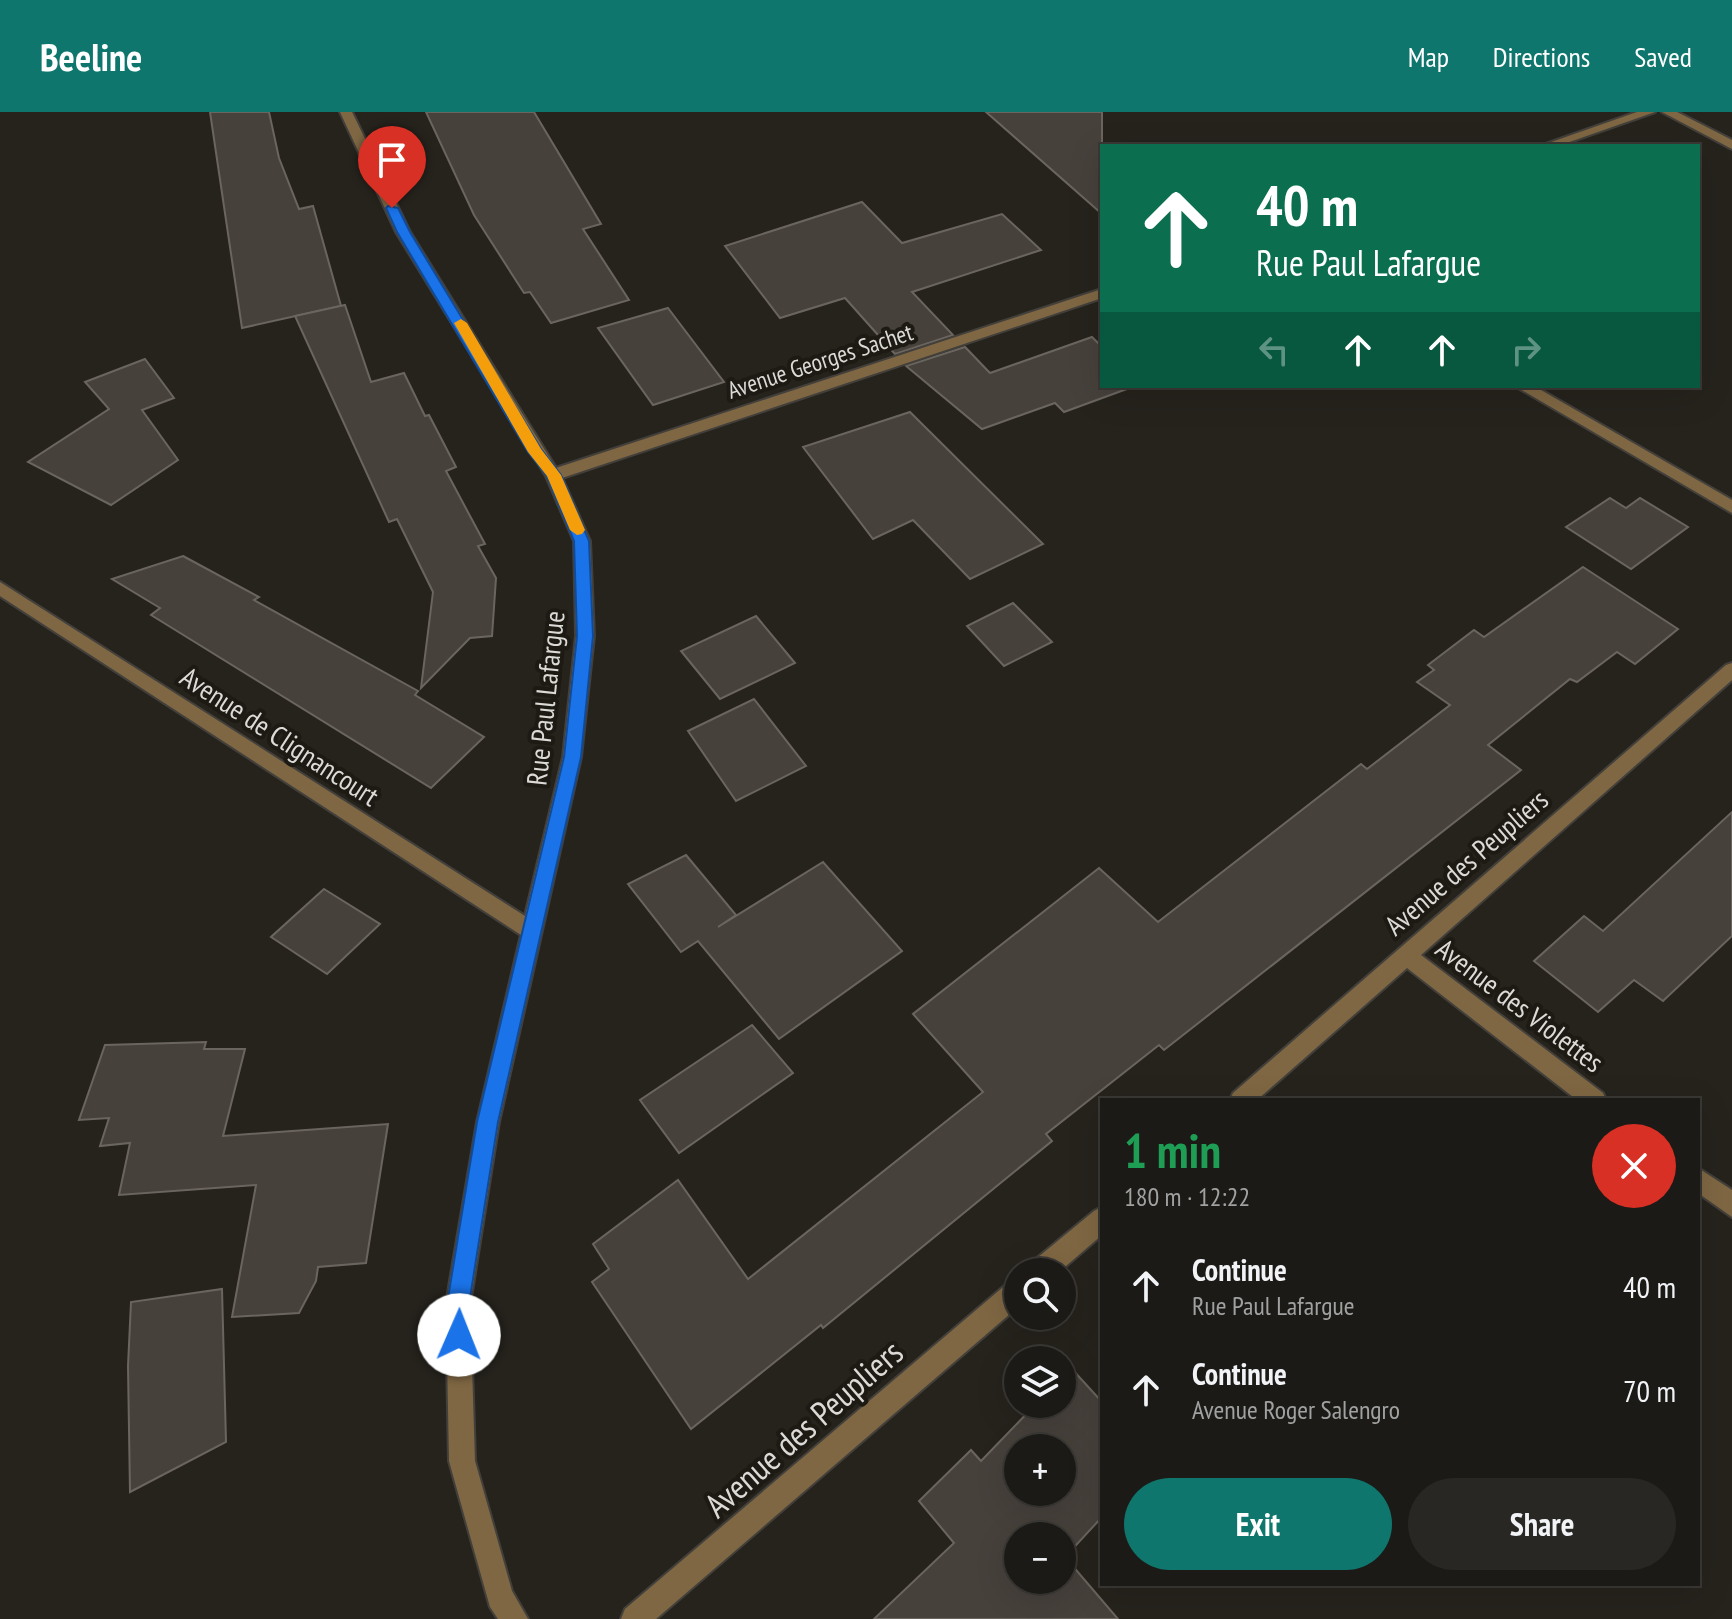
<!DOCTYPE html>
<meta charset="utf-8">
<style>
body{margin:0;font-family:"PT Sans Narrow",sans-serif;background:#292723;color:#f1f3f6;height:100vh;display:flex;flex-direction:column;font-size:30px;white-space:nowrap}
*{box-sizing:border-box;margin:0}
p{font-size:26px;color:#a0a1a1}
.icon{flex:none;width:44px;height:44px;fill:none;stroke:currentColor;stroke-width:2;stroke-linecap:round;stroke-linejoin:round}
.map{position:relative;flex:1;overflow:hidden}
.panel{position:absolute;left:1100px;top:986px;width:600px;height:488px;display:flex;flex-direction:column;background:#1c1a16;border-radius:0px;box-shadow:0 8px 32px #0002,0 0 0 2px #3a3835}
.panel>*{flex:none}
.hud{position:absolute;left:1100px;top:32px;width:600px;height:244px;border-radius:0px;box-shadow:0 8px 32px #0002,0 0 0 2px #3a3835;background:#0b6e4f;color:#fff;overflow:hidden}
.buttons{position:absolute;left:1004px;top:1146px;display:grid;gap:16px}
.buttons a{display:grid;place-items:center;width:72px;height:72px;border-radius:50%;background:#1c1a16;box-shadow:0 8px 32px #0002,0 0 0 2px #3a3835;font-size:40px}
.pin{position:absolute;display:grid;place-items:center;width:68px;height:68px;color:#fff;margin:-82px -34px;border-radius:50% 50% 50% 0;rotate:-45deg;box-shadow:0 0 8px #0007}
.pin .icon{rotate:45deg}
.me{position:absolute;width:88px;margin:-44px;rotate:1deg;stroke-linejoin:round;filter:drop-shadow(0 0 6px #0008)}
.turn{display:flex;align-items:center;gap:28px;height:168px;padding:0 24px;font-size:36px}
.turn .icon{width:104px;height:104px;stroke-width:2.5}
.turn b{display:block;font-size:56px;line-height:68px}
.lanes{display:flex;align-items:center;height:76px;padding:0 24px;background:#0003;justify-content:center;gap:40px;direction:ltr}
.lanes .off{opacity:.35}
.round{display:grid;place-items:center;flex:none;width:84px;height:84px;border-radius:42px;background:#292723}
.headline{display:flex;align-items:center;justify-content:space-between;height:136px;padding:0 24px}
h1{font-size:48px;font-weight:700;line-height:60px;color:#1e9e55}
.primary-button{display:flex;gap:16px;margin-top:auto;padding:16px 24px}
.primary-button a{flex:1;height:92px;border-radius:48px;background:#0f766e;color:#fff;font-size:32px;font-weight:700;line-height:92px;text-align:center}
.primary-button a+a{background:#292723;color:#f1f3f6}
ul{padding:0;list-style:none}
li{display:flex;align-items:center;gap:24px;height:104px;padding:0 24px}
li div{flex:1}
li b{display:block;font-size:30px}
li em{font-style:normal}
header{display:flex;align-items:center;gap:48px;box-sizing:border-box;height:112px;padding:0 40px;background:#0f766e;color:#fff}
header strong{font-size:38px}
nav{display:flex;gap:44px;margin-inline-start:auto;font-size:28px}
.map>svg:first-child{display:block}
</style>
<header>
<strong>Beeline</strong>
<nav><a>Map</a><a>Directions</a><a>Saved</a></nav>
</header>
<div class="map">
<svg width="1732" height="1507" viewBox="0 0 1732 1507">
<rect width="100%" height="100%" fill="#26231d"/>
<!-- building -->
<g fill="#47413c" stroke="#6b655f" stroke-width="2" fill-rule="evenodd">
<path d="M210,0H269L279,46L299,97L313,94L341,194L242,216Z"/>
<path d="M426,0H534L601,112L583,117L629,188L551,211L530,180L524,181L474,103Z"/>
<path d="M986,0H1102V102Z"/>
<path d="M862,90L902,131L1002,102L1041,138L912,180L953,223L895,242L845,186L780,206L725,134Z"/>
<path d="M345,193L371,270L404,261L425,304L429,303L456,355L446,359L485,432L478,434L496,466L492,524L470,526L421,576L433,480L397,407L389,410L295,204Z"/>
<path d="M668,196L724,270L653,293L598,216Z"/>
<path d="M1092,225L1102,235V274H1135L1064,300L1055,291L982,317L906,254L965,235L990,261Z"/>
<path d="M145,247L174,286L142,298L178,348L111,393L28,350L109,297L85,270Z"/>
<path d="M910,300L1043,432L970,467L913,408L873,427L803,335Z"/>
<path d="M1610,386L1626,396L1640,386L1688,415L1631,457L1566,415Z"/>
<path d="M183,444L259,485L254,488L418,579L415,583L484,625L431,676L151,503L160,496L112,467Z"/>
<path d="M1583,455L1678,517L1635,552L1617,540L1577,570L1570,567L1488,633L1521,658L1164,938L1159,933L1046,1022L1052,1029L823,1216L821,1213L691,1317L592,1170L609,1157L593,1132L678,1068L748,1167L983,980L913,902L1099,756L1158,810L1361,652L1367,657L1450,593L1417,570L1434,558L1428,553L1474,518L1484,525Z"/>
<path d="M1013,491L1052,530L1004,554L967,514Z"/>
<path d="M756,504L795,551L720,587L681,539Z"/>
<path d="M754,587L806,654L736,689L688,619Z"/>
<path d="M1732,700V824L1663,889L1634,868L1598,900L1534,849L1584,804L1603,819Z"/>
<path d="M686,743L736,803L718,815L823,750L902,839L779,927L698,829L681,840L628,772Z"/>
<path d="M324,777L380,812L327,862L271,825Z"/>
<path d="M752,913L793,961L679,1041L640,988Z"/>
<path d="M206,930L204,937H245L223,1024L388,1012L366,1151L318,1155L316,1169L299,1201L232,1205L256,1073L119,1083L130,1031L100,1034L109,1006L79,1008L105,933Z"/>
<path d="M222,1177L226,1330L130,1380L128,1254L131,1190Z"/>
<path d="M1071,1256L1102,1290V1405L1065,1445L1118,1507H874L954,1431L919,1389L971,1338L981,1349L1036,1292H1062V1265ZM1018,1336H1062V1380H1018ZM1018,1424H1062V1468H1018Z"/>
</g>
<g fill="none" stroke-linecap="round" stroke-linejoin="round">
<!-- minor casing -->
<g stroke="#43403b" stroke-width="4">
<g id="minor">
<path d="M340,0H352L410,120L556,356L1102,177V186L562,366L590,429L594,524L581,645L499,1010L470,1192L475,1349L512,1479L528,1507H498L490,1495L449,1349L446,1192L477,1010L521,823L0,484V470L525,804L563,645L576,524L574,429L546,364L396,120Z"/>
<path d="M1637,0H1655L1558,34H1540Z"/>
<path d="M1662,0H1677L1732,28V37Z"/>
<path d="M1515,274H1534L1732,388V401Z"/>
<path d="M1732,551V568L1421,843L1603,981L1606,988H1577L1407,856L1257,988H1230L1233,981L1726,553Z"/>
<path d="M1698,1056L1732,1078V1105L1698,1081Z"/>
<path d="M1102,1095V1123L1059,1160H1028L1031,1151L1094,1099Z"/>
<path d="M1018,1167V1195L656,1507H621L625,1497L1009,1170Z"/>
</g>
</g>
<!-- minor -->
<use href="#minor" fill="#7f6743" fill-rule="evenodd"/>
</g>
<!-- route -->
<path fill="#1a73e8" stroke="#114b97" stroke-width="2" d="M388,94L398,96L410,120L541,337L561,363L589,429L593,524L581,645L498,1010L469,1192L470,1223L467,1231L459,1235L451,1231L447,1223V1192L477,1010L564,645L577,524L574,429L547,364L528,340L397,120L386,96Z"/>
<!-- slow -->
<path fill="#f59e0b" d="M461,207L467,211L541,337L561,363L585,418L582,422L577,423L570,418L547,364L528,340L454,211Z"/>
<g text-anchor="middle" dominant-baseline="central" stroke-width="8" stroke-linejoin="round" paint-order="stroke">
<!-- far-street labels -->
<g font-size="24" fill="#dcdad6" stroke="#1d1a14">
<text transform="translate(820 249) rotate(-18)">Avenue Georges Sachet</text>
</g>
<!-- street labels -->
<g font-size="28" fill="#dcdad6" stroke="#1d1a14">
<text transform="translate(545 586) rotate(-84)">Rue Paul Lafargue</text>
<text transform="translate(280 624) rotate(33)">Avenue de Clignancourt</text>
<text transform="translate(1466 750) rotate(-41)">Avenue des Peupliers</text>
<text transform="translate(1520 893) rotate(37)">Avenue des Violettes</text>
</g>
<!-- near-street labels -->
<g font-size="34" fill="#dcdad6" stroke="#1d1a14">
<text transform="translate(803 1316) rotate(-41)">Avenue des Peupliers</text>
</g>
</g>
</svg>
<div class="buttons">
<a><svg class="icon" aria-label="search" viewBox="0 0 24 24"><circle cx="10" cy="10" r="6"/><path d="M15 15l6 6"/></svg></a>
<a><svg class="icon" aria-label="layers" viewBox="0 0 24 24"><path d="M12 4l9 5-9 5-9-5zM3 14l9 5 9-5"/></svg></a>
<a>+</a>
<a>−</a>
</div>
<div class="pin" style="left:392px;top:96px;background:#d93025"><svg class="icon" aria-label="arrive" viewBox="0 0 24 24"><path d="M6 21V4h12l-3 4 3 4H6"/></svg></div>
<svg class="me" style="left:459px;top:1223px" viewBox="-20 -20 40 40"><circle r="19" fill="#fff"/><path d="M0-13L10 11 0 6-10 11z" fill="#1a73e8"/></svg>
<div class="hud">
<div class="turn"><svg class="icon" aria-label="ahead" viewBox="0 0 24 24"><path d="M12 20V5M6 11l6-6 6 6"/></svg><div><b>40 m</b>Rue Paul Lafargue</div></div>
<div class="lanes"><svg class="icon off" aria-label="left" viewBox="0 0 24 24"><path d="M17 20v-9H6M10 6l-5 5 5 5"/></svg><svg class="icon" aria-label="ahead" viewBox="0 0 24 24"><path d="M12 20V5M6 11l6-6 6 6"/></svg><svg class="icon" aria-label="ahead" viewBox="0 0 24 24"><path d="M12 20V5M6 11l6-6 6 6"/></svg><svg class="icon off" aria-label="right" viewBox="0 0 24 24"><path d="M7 20v-9h11M14 6l5 5-5 5"/></svg></div>
</div>
<section class="panel">
<div class="headline"><div><h1>1 min</h1><p>180 m · 12:22</p></div><a class="round" style="background:#d93025;color:#fff"><svg class="icon" aria-label="close" viewBox="0 0 24 24"><path d="M6 6l12 12M18 6L6 18"/></svg></a></div>
<ul>
<li><svg class="icon" aria-label="ahead" viewBox="0 0 24 24"><path d="M12 20V5M6 11l6-6 6 6"/></svg><div><b>Continue</b><p>Rue Paul Lafargue</p></div><em>40 m</em></li>
<li><svg class="icon" aria-label="ahead" viewBox="0 0 24 24"><path d="M12 20V5M6 11l6-6 6 6"/></svg><div><b>Continue</b><p>Avenue Roger Salengro</p></div><em>70 m</em></li>
</ul>
<div class="primary-button"><a>Exit</a><a>Share</a></div>
</section>
</div>
